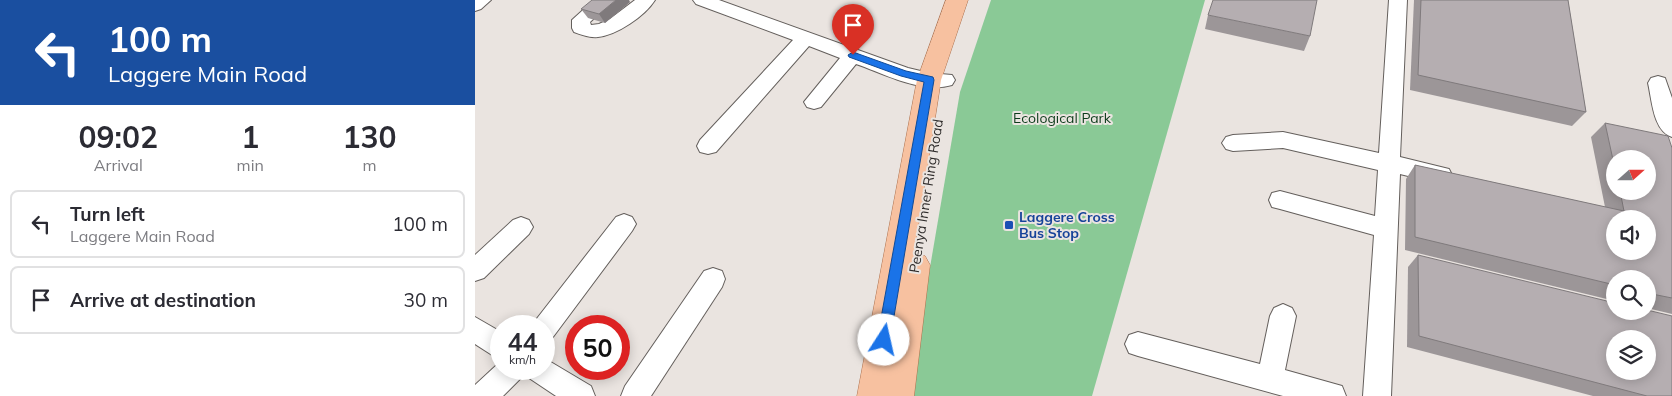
<!DOCTYPE html>
<style>
body{margin:0;font-family:Mulish,sans-serif;background:#f7f7f7;color:#2b2b33;height:100vh;display:flex;flex-direction:column;font-size:19px;white-space:nowrap}
*{box-sizing:border-box;margin:0}
p{font-size:16px;color:#7c7c81}
.icon{flex:none;width:28px;height:28px;fill:none;stroke:currentColor;stroke-width:2;stroke-linecap:round;stroke-linejoin:round}
.map{position:relative;flex:1;overflow:hidden}
.details{display:flex;flex-direction:column;background:#fff;width:475px}
.details>*{flex:none}
.top-card{background:#1a4fa0;color:#fff;overflow:hidden}
.needle{width:32px;rotate:69deg}
.controls{position:absolute;left:1131px;top:150px;display:grid;gap:10px}
.controls a{display:grid;place-items:center;width:50px;height:50px;border-radius:50%;background:#fff;box-shadow:0 2px 12px #0003;font-size:25px}
.speed{position:absolute;left:15px;top:315px;display:flex;gap:10px;font-size:25px;font-weight:700;text-align:center}
.speed>*{display:grid;place-content:center;width:65px;height:65px;border-radius:50%;background:#fff;box-shadow:0 2px 12px #0003;line-height:1}
.speed small{font-size:12px;font-weight:400}
.speed .limit{border:8px solid #d22;background:#fff;color:#111}
.pin{position:absolute;display:grid;place-items:center;width:42px;height:42px;color:#fff;margin:-51px -21px;border-radius:50% 50% 50% 0;rotate:-45deg;box-shadow:0 0 5px #0007}
.pin .icon{rotate:45deg}
.me{position:absolute;width:55px;margin:-28px;rotate:10deg;stroke-linejoin:round;filter:drop-shadow(0 0 4px #0008)}
.turn{display:flex;align-items:center;gap:18px;height:105px;padding:0 25px;font-size:22px}
.turn .icon{width:65px;height:65px;stroke-width:2.5}
.turn b{display:block;font-size:35px;line-height:42px}
.eta{display:flex;justify-content:space-evenly;align-items:center;height:85px;text-align:center}
.eta b{font-size:30px;font-weight:700;line-height:35px}
ul{padding:0;list-style:none}
li{display:flex;align-items:center;gap:15px;height:68px;margin:0 10px 8px;padding:0 15px;border:2px solid #e1e1e2;border-radius:8px}
li div{flex:1}
li b{display:block;font-size:19px}
li em{font-style:normal}
main{display:flex;flex:1;min-height:0}
.map>svg:first-child{display:block}
</style>
<main>
<section class="details">
<div class="top-card">
<div class="turn"><svg class="icon" aria-label="left" viewBox="0 0 24 24"><path d="M17 20v-9H6M10 6l-5 5 5 5"/></svg><div><b>100 m</b>Laggere Main Road</div></div>
</div>
<div class="eta">
<div><b>09:02</b><p>Arrival</p></div>
<div><b>1</b><p>min</p></div>
<div><b>130</b><p>m</p></div>
</div>
<ul>
<li><svg class="icon" aria-label="left" viewBox="0 0 24 24"><path d="M17 20v-9H6M10 6l-5 5 5 5"/></svg><div><b>Turn left</b><p>Laggere Main Road</p></div><em>100 m</em></li>
<li><svg class="icon" aria-label="arrive" viewBox="0 0 24 24"><path d="M6 21V4h12l-3 4 3 4H6"/></svg><div><b>Arrive at destination</b></div><em>30 m</em></li>
</ul>
</section>
<div class="map">
<svg width="1197" height="396" viewBox="0 0 1197 396">
<rect width="100%" height="100%" fill="#eae4e0"/>
<!-- green -->
<path fill="#8ac996" d="M516,0H730L617,396H433L485,92Z"/>
<g fill="none" stroke-linecap="round" stroke-linejoin="round">
<!-- minor casing -->
<g stroke="#645f5c" stroke-width="2">
<g id="minor">
<path d="M0,0H16L6,9L0,11Z"/>
<path d="M119,0H139L115,22L116,25L124,24L135,19L160,0H180C170,16 142,35 123,37C115,38 107,35 99,32L97,28V20Z"/>
<path d="M218,0H244L433,68L454,73L477,75L480,80L477,85C446,94 410,74 381,64L346,107L339,109L332,107L329,102L365,58L334,46L241,152L233,154L225,152L222,146L225,140L318,40L221,4Z"/>
<path d="M914,0H932L925,157L974,169L977,175L974,181L966,184L925,174L916,396H888L899,235L805,209L797,207L794,200L797,193L805,191L900,216L903,170L808,148L758,151L751,149L747,143L751,137L758,135L808,132L904,153Z"/>
<path d="M1183,76L1190,78L1197,98V137C1178,131 1177,100 1173,83L1176,78Z"/>
<path d="M149,214L157,217L161,224L157,231L78,337L69,341V326H57L60,321L141,217Z"/>
<path d="M46,217L54,220L58,227L54,234L9,278L0,281V255L38,220Z"/>
<path d="M238,268L247,271L250,279L247,287L176,396H146L150,386L229,271Z"/>
<path d="M808,304L817,308L821,316L810,370L867,386L871,396H808L663,356L654,353L650,344L654,335L663,332L785,364L795,316L799,308Z"/>
<path d="M0,317L26,332V358L17,355L0,344Z"/>
<path d="M69,358L116,386L120,396H81L54,378L50,370L46,378L28,396H0V385L26,361V369H69Z"/>
</g>
</g>
<!-- major casing -->
<g stroke="#ad714e" stroke-width="1">
<path id="major" d="M471,0H493L466,80L439,253L450,256L455,265L439,396H382L442,80Z"/>
</g>
<!-- minor -->
<use href="#minor" fill="#fff" fill-rule="evenodd"/>
<!-- major -->
<use href="#major" fill="#f7c1a0" fill-rule="evenodd"/>
</g>
<!-- wall -->
<g fill="#9c9698" fill-rule="evenodd">
<path d="M939,0H1093L1111,112L1097,126L935,90Z"/>
<path d="M155,2L130,23L113,18L106,9Z"/>
<path d="M733,15L835,36L829,51L730,29Z"/>
<path d="M1130,123L1197,148V314L1172,308V279H1140V301L930,250L931,179L940,165L1130,207L1116,137ZM1140,159L1172,191H1140Z"/>
<path d="M943,255L1197,396H1118L932,347L933,267Z"/>
</g>
<!-- shaded-wall -->
<path fill="#7f7a7c" d="M141,0H154L155,2L130,23L124,14Z"/>
<!-- building -->
<g fill="#b5aeb1" stroke="#7f7a7c" fill-rule="evenodd">
<path d="M117,0H141L124,14L106,9Z"/>
<path d="M738,0H842L835,36L733,15Z"/>
<path d="M946,0H1093L1111,112L943,75Z"/>
<path d="M1130,123L1193,136L1197,148V298L1172,293V279H1140V285L940,237V165L1149,211L1145,191H1172V159H1140V169ZM1140,219H1172V251H1140Z"/>
<path d="M943,255L1140,303V311H1172V310L1197,316V396H1172L944,336ZM1140,339H1172V371H1140Z"/>
</g>
<!-- route -->
<path fill="#1a73e8" stroke="#114b97" d="M378,52L431,71L458,77L459,80L415,340L413,345L409,346L404,345L402,340L449,82L426,76L374,57L373,55Z"/>
<!-- markers -->
<rect fill="#1a4fb4" stroke="#eae4e0" stroke-width="2" x="529" y="220" width="10" height="10" rx="2.5"/>
<g text-anchor="middle" dominant-baseline="central" stroke-width="4" stroke-linejoin="round" paint-order="stroke">
<!-- park labels -->
<g font-size="14" fill="#0d3c1b" stroke="#eae4e0">
<text x="587" y="118">Ecological Park</text>
</g>
<!-- street labels -->
<g font-size="14" fill="#2e2b2a" stroke="#eae4e0">
<text transform="translate(451 196) rotate(-81)">Peenya Inner Ring Road</text>
</g>
<!-- transit labels -->
<g font-size="14" font-weight="bold" fill="#164399" stroke="#eae4e0" text-anchor="start">
<text x="544" y="217">Laggere Cross<tspan x="544" dy="16">Bus Stop</tspan></text>
</g>
</g>
</svg>
<div class="controls">
<a><svg class="needle" viewBox="-14 -14 28 28"><path d="M0-13l5 13h-10z" fill="#e53935"/><path d="M0 13l5-13h-10z" fill="#7c7c81"/></svg></a>
<a><svg class="icon" aria-label="sound" viewBox="0 0 24 24"><path d="M4 9h4l5-4v14l-5-4H4zM17 9q2 3 0 6"/></svg></a>
<a><svg class="icon" aria-label="search" viewBox="0 0 24 24"><circle cx="10" cy="10" r="6"/><path d="M15 15l6 6"/></svg></a>
<a><svg class="icon" aria-label="layers" viewBox="0 0 24 24"><path d="M12 4l9 5-9 5-9-5zM3 14l9 5 9-5"/></svg></a>
</div>
<div class="speed"><div>44<small>km/h</small></div><div class="limit">50</div></div>
<div class="pin" style="left:378px;top:55px;background:#d93025"><svg class="icon" aria-label="arrive" viewBox="0 0 24 24"><path d="M6 21V4h12l-3 4 3 4H6"/></svg></div>
<svg class="me" style="left:409px;top:340px" viewBox="-20 -20 40 40"><circle r="19" fill="#fff"/><path d="M0-13L10 11 0 6-10 11z" fill="#1a73e8"/></svg>
</div>
</main>
